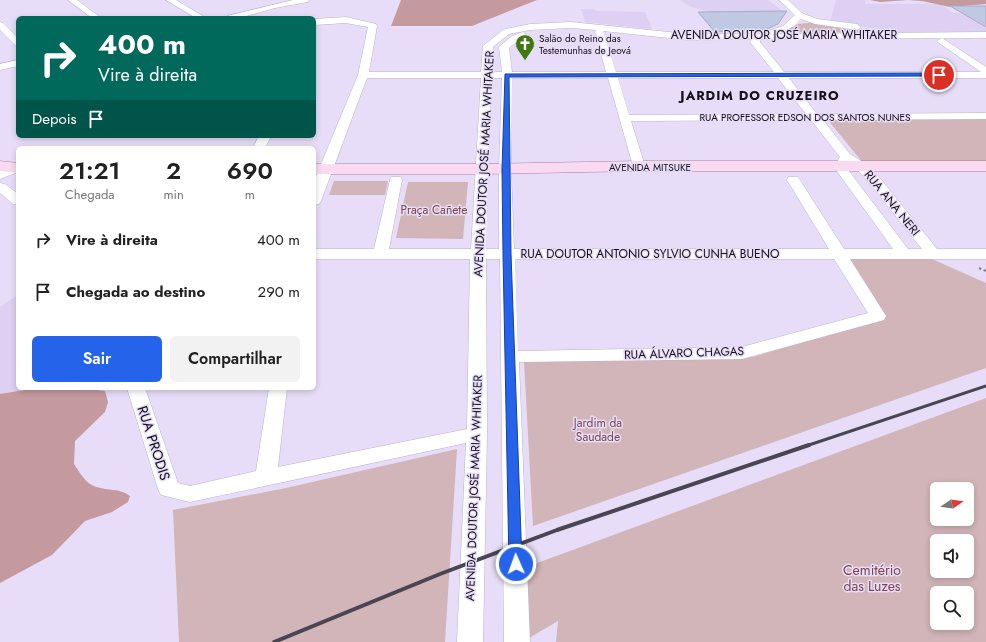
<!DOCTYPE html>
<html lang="pt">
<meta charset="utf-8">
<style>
body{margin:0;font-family:Jost,sans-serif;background:#f2f2f2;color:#222;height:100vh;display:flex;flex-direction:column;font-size:15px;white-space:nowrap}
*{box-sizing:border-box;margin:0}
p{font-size:13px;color:#767676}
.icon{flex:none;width:22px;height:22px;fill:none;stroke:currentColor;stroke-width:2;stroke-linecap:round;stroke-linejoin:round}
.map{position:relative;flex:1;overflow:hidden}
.sheet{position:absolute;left:16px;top:146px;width:300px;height:244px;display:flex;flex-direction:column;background:#fff;border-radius:6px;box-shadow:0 2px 6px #0003}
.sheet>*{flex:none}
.banner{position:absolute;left:16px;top:16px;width:300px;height:122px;border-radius:6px;box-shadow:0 2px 6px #0003;background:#00695c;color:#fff;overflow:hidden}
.needle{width:26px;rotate:77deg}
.fabs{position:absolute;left:930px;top:482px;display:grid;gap:8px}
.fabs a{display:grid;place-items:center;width:44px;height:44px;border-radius:6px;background:#fff;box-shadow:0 2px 6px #0003;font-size:20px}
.pin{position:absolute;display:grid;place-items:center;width:34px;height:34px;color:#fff;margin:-17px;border:2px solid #fff;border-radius:50%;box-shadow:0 1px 4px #0007}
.me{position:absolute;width:44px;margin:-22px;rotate:358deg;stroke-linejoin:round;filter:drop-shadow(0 0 3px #0008)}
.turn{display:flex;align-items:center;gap:14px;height:84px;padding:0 16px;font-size:18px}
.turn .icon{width:52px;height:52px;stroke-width:2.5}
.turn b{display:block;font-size:28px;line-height:34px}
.then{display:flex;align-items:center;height:38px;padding:0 16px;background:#0003;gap:8px;font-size:15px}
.eta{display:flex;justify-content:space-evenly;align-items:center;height:68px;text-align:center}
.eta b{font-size:24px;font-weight:600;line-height:28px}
.action{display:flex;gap:8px;margin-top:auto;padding:8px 16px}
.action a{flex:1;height:46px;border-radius:6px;background:#2563eb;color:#fff;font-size:16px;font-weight:600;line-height:46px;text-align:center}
.action a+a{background:#f2f2f2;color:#222}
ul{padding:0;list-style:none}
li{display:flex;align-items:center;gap:12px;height:52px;padding:0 16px}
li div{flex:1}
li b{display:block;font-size:15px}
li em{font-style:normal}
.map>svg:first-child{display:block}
</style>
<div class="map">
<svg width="986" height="642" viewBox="0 0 986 642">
<rect width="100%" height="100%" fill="#e7ddf8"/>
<!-- built -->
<g fill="#ded0f2">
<path d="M680,0H768L782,11L709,12L691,7Z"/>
<path d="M836,0H866L865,4H940L953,13H963L986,28V33H906L830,22Z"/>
<path d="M581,9H593L597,11L645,12L652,29L585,22Z"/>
<path d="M18,295V388H69L0,409V307Z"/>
</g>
<!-- green -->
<g fill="#d1b5b8" fill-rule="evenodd">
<path d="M816,22L886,33L781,32L798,24Z"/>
<path d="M986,118V163L864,164L827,119Z"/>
<path d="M334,181H388L385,195H329Z"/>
<path d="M408,182H468L463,239L396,238Z"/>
<path d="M846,256L932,259L986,283V368L533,526L524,362L753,357L854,327L884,317Z"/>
<path d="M986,398V642H556L558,621L524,641L529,566ZM937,489H967V519H937ZM937,541H967V571H937ZM937,593H967V623H937Z"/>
<path d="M457,449L445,642H179L173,510L286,488Z"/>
</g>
<!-- forest -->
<g fill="#c49a9f">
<path d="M401,0H537L472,26H391Z"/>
<path d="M870,0H986V4L950,7L922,1L908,0L880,2Z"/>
<path d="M38,388H83L105,391L108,402L105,412L75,441L74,464C78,470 84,480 90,484C103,492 119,487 130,496L128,502L112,512L85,521L52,555L0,583V394Z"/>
</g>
<!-- building -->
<g fill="#bfc9e3" stroke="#a4adc7">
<path d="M950,6H986V27Z"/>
<path d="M787,11L778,24L767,29L715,32L698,12Z"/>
</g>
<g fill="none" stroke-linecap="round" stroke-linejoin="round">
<!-- minor casing -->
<g stroke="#bcb2cc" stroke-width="1">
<g id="minor">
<path d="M68,0H77L101,18H92Z"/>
<path d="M166,0H176L206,18H196Z"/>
<path d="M293,0H309L308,2L275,8L239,18H226L227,16Z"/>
<path d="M779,0H788L802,13L817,19L857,24L861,27L857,30L815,24L801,19L794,26L779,34L986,32V38L761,39L760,42L784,72H981L939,43L937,41L942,38L986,67V78H789L817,114L986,113V119L823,120L850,154L866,164L880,178L937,249H986V259H850L886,316L884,320L742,359L519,362L530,642H504L500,259H486L487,434L483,642H457L466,443L190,502L161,495L158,489L127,388H145L178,483L190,486L256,471L269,388H287L278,467L467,429L470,259H314V249H374L390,180L391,177H401L402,180L389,249H471L481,78H367L321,201L319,204L314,205V181L358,75L368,27L346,23L314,25V19L346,17L376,24L377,26L369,72H481L483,46L503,30L506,29L530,24L571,22L688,34H759L783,26L795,15ZM571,28L596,30L595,32L606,72H512L509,48C514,43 523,39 527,35L523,32L512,36L501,45L499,47L502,72H491L493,47L509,34L530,30ZM603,31L688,40L752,39L750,42L774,72H616ZM491,78H502L499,169V249H486ZM512,78H608L633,166L635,169H643L645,166L631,121L811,120L840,157L834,167L893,249H844L798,177H788L787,180L829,249H514L511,169ZM618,78H778L806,114L629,115ZM848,164L858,170L870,184L922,249H908L846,167ZM515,259H834L868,313L742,347L518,351Z"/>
<path d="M0,22L3,23L18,38V46L15,45L0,30Z"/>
<path d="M18,60V66L0,70V64Z"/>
<path d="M259,136H271L265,148H253Z"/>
<path d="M18,164V172L0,179V171Z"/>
<path d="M0,183L5,184L18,194V205L13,204L0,193Z"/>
</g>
</g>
<!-- major casing -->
<g stroke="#a7839f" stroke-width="1">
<g id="major">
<path d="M0,161L18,163V173L0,171Z"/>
<path d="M639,161H986V171H639L482,174H314V164H482Z"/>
</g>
</g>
<!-- path -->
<path stroke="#847c8f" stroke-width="2" stroke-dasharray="2.5 2.5" stroke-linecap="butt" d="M979,268L986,271"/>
<!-- minor -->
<use href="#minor" fill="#fff" fill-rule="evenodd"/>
<!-- major -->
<use href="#major" fill="#f9daf0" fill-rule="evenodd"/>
<!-- rail-far1 -->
<path stroke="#4a4552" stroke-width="3" d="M806,446L986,386"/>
<!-- rail -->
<path stroke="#4a4552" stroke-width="4" d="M274,642L440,574L557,530L809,445"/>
</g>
<!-- route -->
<path fill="#2563eb" stroke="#184099" d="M939,73L941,74V76L509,77L511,254L522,564L520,568L516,569L511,568L509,564L503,254L502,169L505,74Z"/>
<!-- icons -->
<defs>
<g id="church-pin" transform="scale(1)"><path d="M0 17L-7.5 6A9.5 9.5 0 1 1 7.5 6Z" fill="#3f7910" stroke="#e7ddf8"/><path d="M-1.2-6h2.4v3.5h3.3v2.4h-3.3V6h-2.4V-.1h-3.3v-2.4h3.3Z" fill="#fff"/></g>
</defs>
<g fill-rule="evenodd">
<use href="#church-pin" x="525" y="44"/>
</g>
<g text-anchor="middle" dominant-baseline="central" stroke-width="3" stroke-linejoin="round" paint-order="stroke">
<!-- far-poi labels -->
<g font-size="10" fill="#15111a" stroke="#e7ddf8" text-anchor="start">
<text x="539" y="38">Salão do Reino das<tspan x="539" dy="12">Testemunhas de Jeová</tspan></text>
</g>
<!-- far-street labels -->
<g font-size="10" fill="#15111a" stroke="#e7ddf8">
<text x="805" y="117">RUA PROFESSOR EDSON DOS SANTOS NUNES</text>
<text x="650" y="167">AVENIDA MITSUKE</text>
</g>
<!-- street labels -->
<g font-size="12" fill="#15111a" stroke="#e7ddf8">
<text x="784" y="35">AVENIDA DOUTOR JOSÉ MARIA WHITAKER</text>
<text transform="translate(484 164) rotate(-87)">AVENIDA DOUTOR JOSÉ MARIA WHITAKER</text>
<text transform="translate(892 203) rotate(51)">RUA ANA NERI</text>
<text x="650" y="254">RUA DOUTOR ANTONIO SYLVIO CUNHA BUENO</text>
<text transform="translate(684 353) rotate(-2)">RUA ÁLVARO CHAGAS</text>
<text transform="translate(474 488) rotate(-88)">AVENIDA DOUTOR JOSÉ MARIA WHITAKER</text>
</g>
<!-- park labels -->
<g font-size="12" fill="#7d444d" stroke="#e7ddf8">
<text x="434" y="210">Praça Cañete</text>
<text x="598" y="423">Jardim da<tspan x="598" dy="14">Saudade</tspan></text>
</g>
<!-- far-district labels -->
<g font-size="13" font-weight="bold" letter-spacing="1" fill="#15111a" stroke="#e7ddf8">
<text x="760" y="95">JARDIM DO CRUZEIRO</text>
</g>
<!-- near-street labels -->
<g font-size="14" fill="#15111a" stroke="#e7ddf8">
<text transform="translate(154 443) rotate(72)">RUA PRODIS</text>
</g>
<!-- near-park labels -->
<g font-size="14" fill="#7d444d" stroke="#e7ddf8">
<text x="872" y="570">Cemitério<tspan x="872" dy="16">das Luzes</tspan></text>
</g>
</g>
</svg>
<div class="fabs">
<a><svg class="needle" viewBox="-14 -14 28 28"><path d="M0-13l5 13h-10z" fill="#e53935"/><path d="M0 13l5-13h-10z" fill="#767676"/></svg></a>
<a><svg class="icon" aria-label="sound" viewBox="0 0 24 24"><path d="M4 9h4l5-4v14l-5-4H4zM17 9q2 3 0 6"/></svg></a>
<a><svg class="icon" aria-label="search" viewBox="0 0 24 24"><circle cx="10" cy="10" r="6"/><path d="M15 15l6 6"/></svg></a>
</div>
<div class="pin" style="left:939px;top:75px;background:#d93025"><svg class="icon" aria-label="arrive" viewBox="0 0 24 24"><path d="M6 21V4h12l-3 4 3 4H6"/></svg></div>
<svg class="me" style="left:516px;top:564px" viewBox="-20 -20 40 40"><circle r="17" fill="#2563eb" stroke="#fff" stroke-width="3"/><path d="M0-11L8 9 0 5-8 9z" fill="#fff"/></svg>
<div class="banner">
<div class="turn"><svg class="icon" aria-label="right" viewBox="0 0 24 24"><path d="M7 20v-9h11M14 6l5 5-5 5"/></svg><div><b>400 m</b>Vire à direita</div></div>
<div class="then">Depois<svg class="icon" aria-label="arrive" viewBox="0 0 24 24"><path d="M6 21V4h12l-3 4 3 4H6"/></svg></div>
</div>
<section class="sheet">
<div class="eta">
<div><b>21:21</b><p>Chegada</p></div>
<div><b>2</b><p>min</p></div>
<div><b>690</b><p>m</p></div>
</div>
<ul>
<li><svg class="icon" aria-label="right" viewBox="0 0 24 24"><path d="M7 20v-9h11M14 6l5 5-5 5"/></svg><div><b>Vire à direita</b></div><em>400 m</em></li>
<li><svg class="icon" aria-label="arrive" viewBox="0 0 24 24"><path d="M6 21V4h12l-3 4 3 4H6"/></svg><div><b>Chegada ao destino</b></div><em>290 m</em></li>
</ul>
<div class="action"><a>Sair</a><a>Compartilhar</a></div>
</section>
</div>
